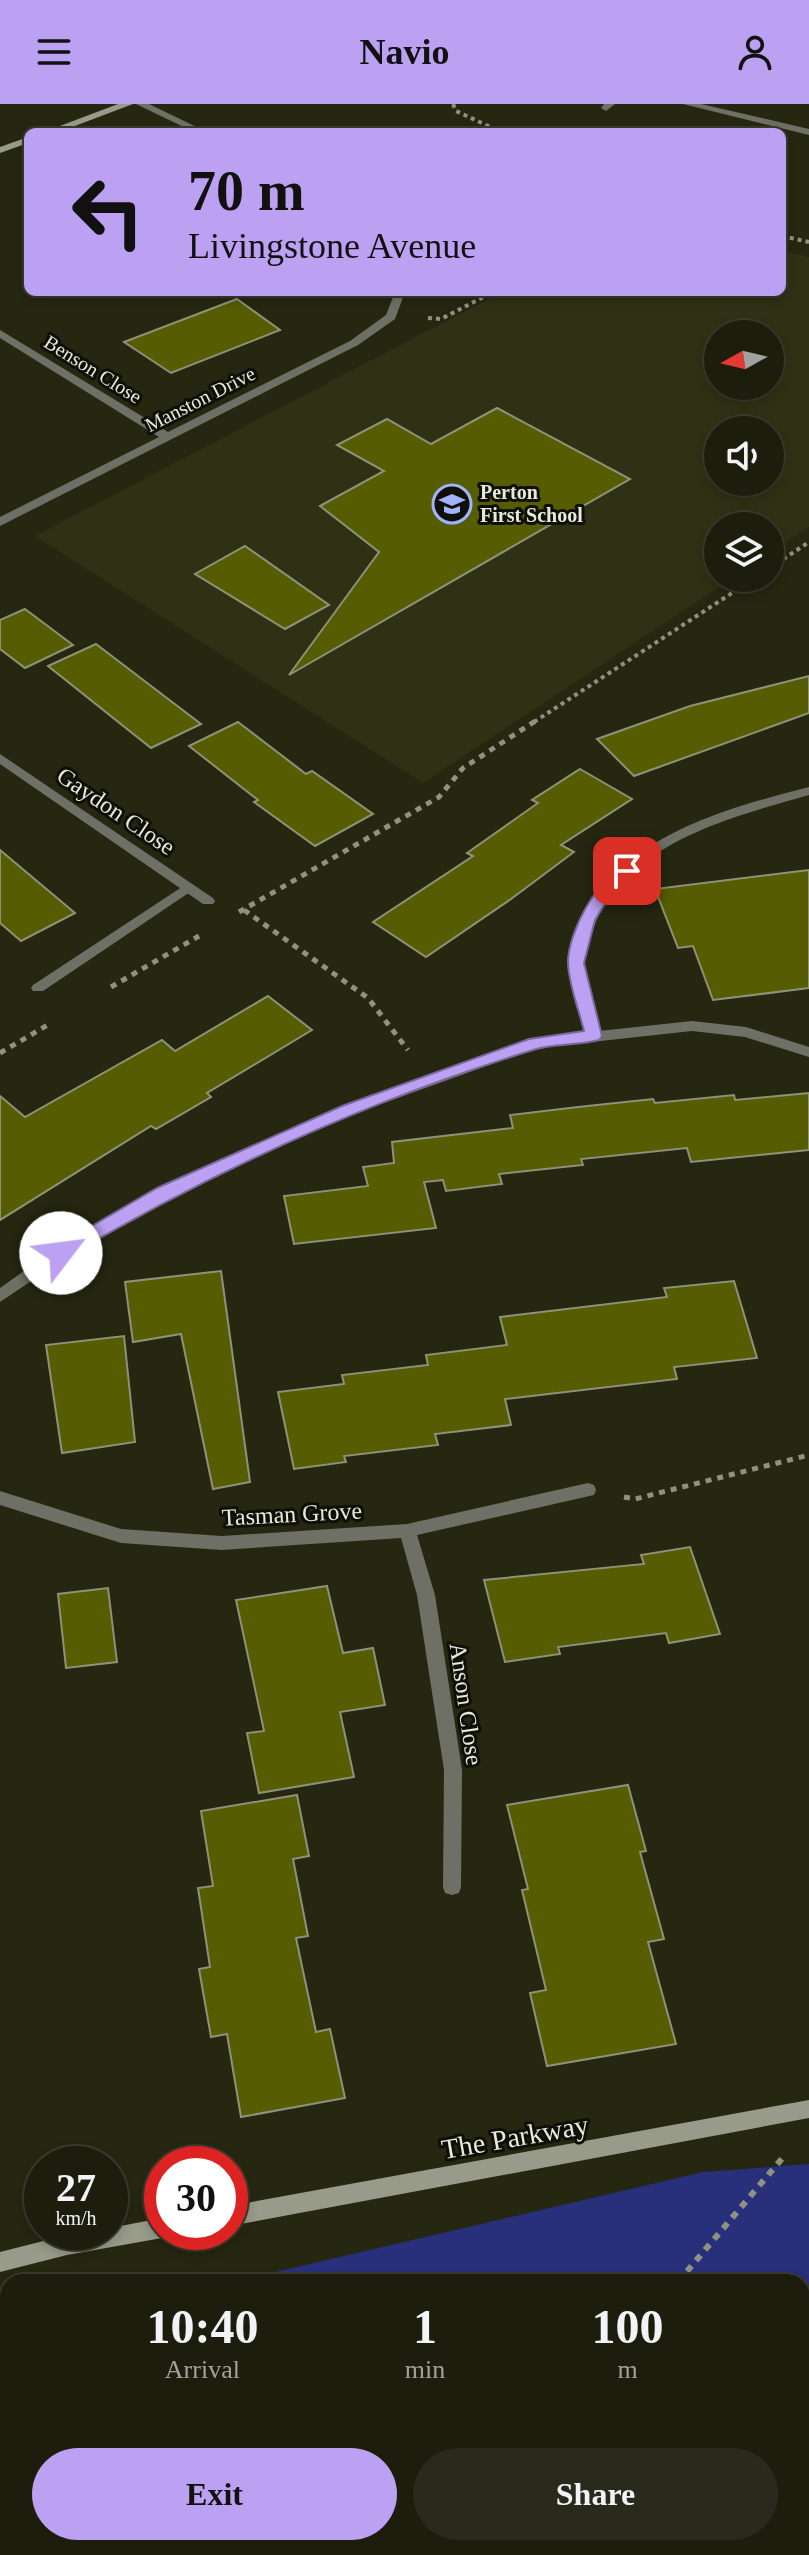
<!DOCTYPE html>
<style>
body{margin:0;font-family:Georgia,serif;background:#292a1b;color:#f1f3f6;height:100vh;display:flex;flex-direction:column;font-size:30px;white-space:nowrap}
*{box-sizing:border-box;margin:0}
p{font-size:26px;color:#a0a29d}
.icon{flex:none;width:44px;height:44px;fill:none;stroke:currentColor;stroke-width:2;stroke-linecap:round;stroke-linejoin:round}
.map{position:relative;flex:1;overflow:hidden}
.drawer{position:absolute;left:0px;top:2170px;width:810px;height:282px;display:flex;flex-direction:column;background:#1c1d0d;border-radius:24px 24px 0 0;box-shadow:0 4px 12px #0003,0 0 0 2px #3a3b2e}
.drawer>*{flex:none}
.hud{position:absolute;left:24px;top:24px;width:762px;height:168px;border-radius:12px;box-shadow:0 4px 12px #0003,0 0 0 2px #3a3b2e;background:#bca0f2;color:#111;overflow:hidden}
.needle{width:52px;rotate:262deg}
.fabs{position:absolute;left:704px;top:216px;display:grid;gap:16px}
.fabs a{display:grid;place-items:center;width:80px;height:80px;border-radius:50%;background:#1c1d0d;box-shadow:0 4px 12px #0003,0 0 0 2px #3a3b2e;font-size:40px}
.speed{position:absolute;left:24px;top:2042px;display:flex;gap:16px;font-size:40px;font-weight:700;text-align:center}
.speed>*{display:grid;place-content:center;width:104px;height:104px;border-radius:50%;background:#1c1d0d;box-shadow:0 4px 12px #0003,0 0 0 2px #3a3b2e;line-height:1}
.speed small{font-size:20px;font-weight:400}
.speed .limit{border:12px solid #d22;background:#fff;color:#111}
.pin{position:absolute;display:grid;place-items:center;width:68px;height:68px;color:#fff;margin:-34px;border-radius:16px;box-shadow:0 4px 12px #0006}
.me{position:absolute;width:88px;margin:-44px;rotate:60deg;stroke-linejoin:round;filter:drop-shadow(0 0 6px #0008)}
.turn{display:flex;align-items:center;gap:28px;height:168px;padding:0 32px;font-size:36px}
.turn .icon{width:104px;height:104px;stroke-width:2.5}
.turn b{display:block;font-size:56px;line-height:68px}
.eta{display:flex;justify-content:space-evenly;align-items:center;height:136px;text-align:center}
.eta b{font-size:48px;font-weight:700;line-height:56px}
.cta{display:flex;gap:16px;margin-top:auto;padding:16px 32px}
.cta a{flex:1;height:92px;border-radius:48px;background:#bca0f2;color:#111;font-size:32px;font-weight:700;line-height:92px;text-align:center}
.cta a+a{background:#292a1b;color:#f1f3f6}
header{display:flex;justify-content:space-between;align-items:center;height:104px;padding:0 32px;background:#bca0f2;color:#111;font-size:36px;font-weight:700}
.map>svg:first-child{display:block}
</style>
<header><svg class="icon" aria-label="menu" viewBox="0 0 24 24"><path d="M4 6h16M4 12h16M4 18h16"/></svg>Navio<svg class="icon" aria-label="person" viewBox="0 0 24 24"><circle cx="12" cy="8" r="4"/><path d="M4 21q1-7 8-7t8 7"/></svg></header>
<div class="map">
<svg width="809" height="2451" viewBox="0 0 809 2451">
<rect width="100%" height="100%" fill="#252711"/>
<!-- built -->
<path fill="#2e3114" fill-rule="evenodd" d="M782,147L809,153V423L770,449V422H718V474H733L423,679L35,432L502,188H782ZM718,230H770V282H718ZM718,326H770V378H718Z"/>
<!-- green -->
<path fill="#29307b" d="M809,2060V2451H0V2233L8,2231V2444H802V2178H233L703,2068Z"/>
<!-- building -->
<g fill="#555c02" stroke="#8e9278" stroke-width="2">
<path d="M237,195L280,226L171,269L124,238Z"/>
<path d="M497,304L630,375L289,571L379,448L320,402L384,367L337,341L387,315L431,340Z"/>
<path d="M245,442L329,501L285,525L195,470Z"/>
<path d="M25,505L73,541L25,564L0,545V516Z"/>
<path d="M96,540L201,620L151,644L48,562Z"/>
<path d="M809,572V609L634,672L597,635L690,602Z"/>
<path d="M238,618L306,670L312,667L373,710L315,742L254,698L258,696L189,642Z"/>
<path d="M580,665L632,695L561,741L574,748L511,795L426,853L373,818L473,752L467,749L538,699L532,696Z"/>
<path d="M0,746L75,809L21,837L0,819Z"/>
<path d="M809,766V884L713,896L693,842L678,844L655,785Z"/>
<path d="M268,892L312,926L207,989L211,993L156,1025L151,1022L0,1116V992L25,1013L162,936L175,947Z"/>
<path d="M809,989V1046L691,1058L687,1044L581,1055L583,1061L499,1070L502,1080L446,1087L443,1076L424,1078L436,1124L294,1140L284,1092L368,1082L363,1063L394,1059L392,1038L513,1024L510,1011L578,1003L653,995L655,999L734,991L735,996Z"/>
<path d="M221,1167L250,1378L213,1385L181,1230L133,1238L125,1178Z"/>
<path d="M734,1177L757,1254L674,1263L677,1275L505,1295L511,1321L435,1330L438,1341L344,1352L346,1358L294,1365L278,1288L344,1280L342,1271L428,1261L426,1251L507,1241L500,1213L667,1193L664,1184Z"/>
<path d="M124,1232L135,1338L62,1349L46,1241Z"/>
<path d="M690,1443L720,1530L669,1539L666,1529L558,1543L560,1550L505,1558L484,1476L644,1460L641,1451Z"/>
<path d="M327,1482L343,1549L373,1544L385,1601L340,1608L354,1673L259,1689L247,1629L264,1627L236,1496Z"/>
<path d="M108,1484L117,1558L66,1564L58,1490Z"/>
<path d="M628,1681L646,1747L640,1748L664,1835L648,1838L676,1940L547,1962L530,1889L546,1886L522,1786L528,1785L507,1701Z"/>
<path d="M297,1691L309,1752L293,1755L308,1832L296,1834L316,1928L330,1925L345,1994L241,2013L227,1930L211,1933L199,1865L210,1863L198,1784L213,1782L201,1707Z"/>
</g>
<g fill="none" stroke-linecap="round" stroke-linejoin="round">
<!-- path-far2 -->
<g stroke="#8f9280" stroke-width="4" stroke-dasharray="4 4" stroke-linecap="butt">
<path d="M453,0L456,7L501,28"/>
<path d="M782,132L809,138"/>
<path d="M428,214L441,215L493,188"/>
<path d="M770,464L809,438"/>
<path d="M534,618L755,474"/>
</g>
<!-- path-far1 -->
<g stroke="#8f9280" stroke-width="5" stroke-dasharray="6 6" stroke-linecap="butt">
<path d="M244,806L368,894L408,946"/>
<path d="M239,808L439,693L463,664L537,616"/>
<path d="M111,883L199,832"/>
<path d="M0,949L51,919"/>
<path d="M624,1393L635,1395L809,1351"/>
</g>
<!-- path -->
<g stroke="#8f9280" stroke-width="6" stroke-dasharray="7 7" stroke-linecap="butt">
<path d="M678,2178L785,2051"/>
<path d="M802,2257L809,2255"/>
<path d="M0,2360L8,2358"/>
<path d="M355,2451L374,2444"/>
</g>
<!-- lane -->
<path fill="#6e7065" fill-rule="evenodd" d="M188,779L195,783L193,786L43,887H33L31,884L33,881Z"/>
<!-- street -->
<g fill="#6e7065" fill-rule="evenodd">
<path d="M136,0H149L207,28H194Z"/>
<path d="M604,0H615L606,7L601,4Z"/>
<path d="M683,0H701L809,25V31Z"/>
<path d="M395,188H405L395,215L358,241L0,422V413L159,333L0,234V226L168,328L350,237L386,211Z"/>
<path d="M0,650L213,794L215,797L213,800H203L0,660Z"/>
<path d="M809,683V691C732,713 629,738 595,820C589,833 583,847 583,861C583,884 592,906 599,927L692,917L746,923L809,943V953L745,933L692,927L536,944L353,1010L168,1093L67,1153L0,1198V1184L55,1145L158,1085L343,1002L529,935L585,929C578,906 567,880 569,856C570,844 575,832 580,821C618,733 724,705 809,683Z"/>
<path d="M588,1379L594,1381L596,1386L594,1391L417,1431L435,1491L462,1666L461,1783L459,1789L452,1791L445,1789L443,1783L444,1666L417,1491L401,1434L222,1446L121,1439L0,1401V1387L121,1425L222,1432L407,1420Z"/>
</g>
<!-- secondary -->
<g fill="#989b89" fill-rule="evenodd">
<path d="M118,0H133L59,28H44Z"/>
<path d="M28,33V39L0,49V43Z"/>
<path d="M809,1996V2014L230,2122V2102Z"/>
<path d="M162,2114V2128H170L162,2134L67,2151L0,2168V2148L67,2131L110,2128V2124Z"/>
</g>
</g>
<!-- route -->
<path fill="#bca0f2" stroke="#7a689d" stroke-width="2" d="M627,762L635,767L611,790L595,816L584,859L602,932L599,936C578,942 554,939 533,946C370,996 213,1067 67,1153H54V1144L157,1084L342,1002L529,935L584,927C579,906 569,881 568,860C567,830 598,771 627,762Z"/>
<!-- icons -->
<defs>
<g id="school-ring" transform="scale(2)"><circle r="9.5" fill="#0e0f06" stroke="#a2b2fd" stroke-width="1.5"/><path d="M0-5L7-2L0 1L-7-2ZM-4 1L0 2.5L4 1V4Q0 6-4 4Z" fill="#a2b2fd"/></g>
</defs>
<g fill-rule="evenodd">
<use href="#school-ring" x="452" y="400"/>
</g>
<g text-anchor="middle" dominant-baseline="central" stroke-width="6" stroke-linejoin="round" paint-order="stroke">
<!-- far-street labels -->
<g font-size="20" fill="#e7eadc" stroke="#0e0f06">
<text transform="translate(93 265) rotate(32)">Benson Close</text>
<text transform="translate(200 295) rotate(-27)">Manston Drive</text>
</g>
<!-- far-poi labels -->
<g font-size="20" font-weight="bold" fill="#e7eadc" stroke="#0e0f06" text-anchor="start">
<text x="480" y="388">Perton<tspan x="480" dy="23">First School</tspan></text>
</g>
<!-- street labels -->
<g font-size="24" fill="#e7eadc" stroke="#0e0f06">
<text transform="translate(116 707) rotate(34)">Gaydon Close</text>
<text transform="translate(292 1410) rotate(-3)">Tasman Grove</text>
<text transform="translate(466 1600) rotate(82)">Anson Close</text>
</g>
<!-- near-street labels -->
<g font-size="28" fill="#e7eadc" stroke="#0e0f06">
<text transform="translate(515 2033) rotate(-10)">The Parkway</text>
</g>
</g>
</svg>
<div class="fabs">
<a><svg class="needle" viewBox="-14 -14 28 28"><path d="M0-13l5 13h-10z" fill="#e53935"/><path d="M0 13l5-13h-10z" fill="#a0a29d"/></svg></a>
<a><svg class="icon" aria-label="sound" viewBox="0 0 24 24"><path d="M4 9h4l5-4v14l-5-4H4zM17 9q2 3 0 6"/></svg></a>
<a><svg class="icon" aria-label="layers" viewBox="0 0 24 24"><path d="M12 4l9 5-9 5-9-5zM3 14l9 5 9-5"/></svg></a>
</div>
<div class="speed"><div>27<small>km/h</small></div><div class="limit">30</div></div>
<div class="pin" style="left:627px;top:767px;background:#d93025"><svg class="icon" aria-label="arrive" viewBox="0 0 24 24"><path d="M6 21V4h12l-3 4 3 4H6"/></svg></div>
<svg class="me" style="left:61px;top:1149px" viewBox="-20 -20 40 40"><circle r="19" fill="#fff"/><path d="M0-13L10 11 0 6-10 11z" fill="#bca0f2"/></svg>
<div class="hud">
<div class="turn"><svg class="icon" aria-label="left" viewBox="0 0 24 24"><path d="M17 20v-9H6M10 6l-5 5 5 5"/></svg><div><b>70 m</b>Livingstone Avenue</div></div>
</div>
<section class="drawer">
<div class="eta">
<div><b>10:40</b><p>Arrival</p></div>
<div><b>1</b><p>min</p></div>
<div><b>100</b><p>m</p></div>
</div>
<div class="cta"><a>Exit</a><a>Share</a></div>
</section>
</div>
